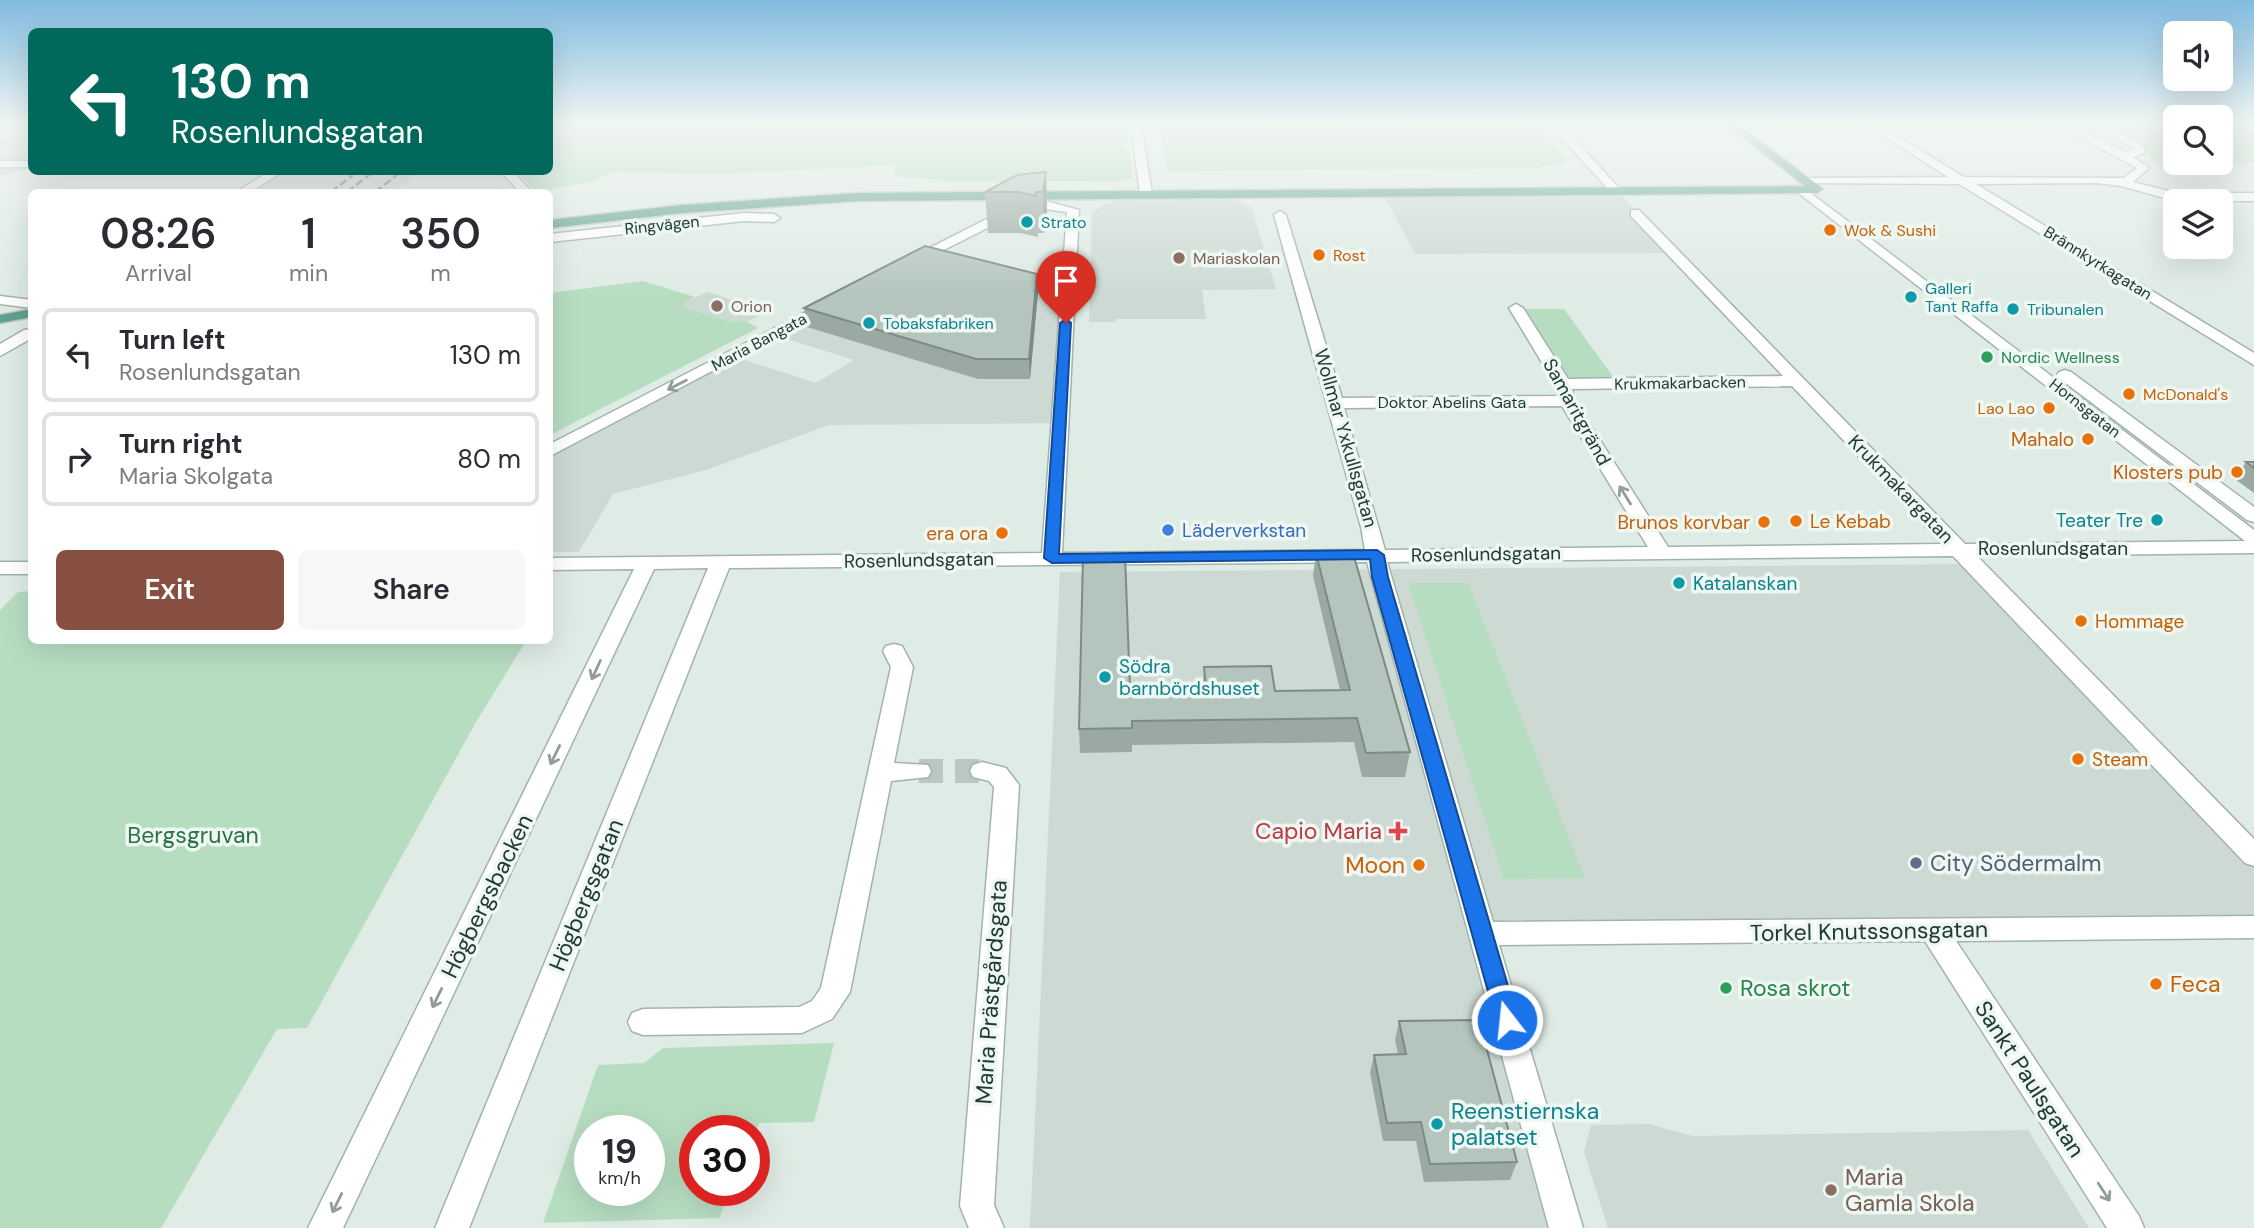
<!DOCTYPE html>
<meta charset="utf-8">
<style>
body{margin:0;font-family:"DM Sans",sans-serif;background:#f7f7f7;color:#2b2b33;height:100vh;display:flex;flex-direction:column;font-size:26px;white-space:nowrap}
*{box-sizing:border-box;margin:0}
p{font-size:23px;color:#7c7c81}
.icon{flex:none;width:38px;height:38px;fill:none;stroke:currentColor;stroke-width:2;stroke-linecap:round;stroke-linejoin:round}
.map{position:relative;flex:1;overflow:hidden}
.sheet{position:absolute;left:28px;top:189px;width:525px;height:455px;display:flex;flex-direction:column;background:#fff;border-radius:10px;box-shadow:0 7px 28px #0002}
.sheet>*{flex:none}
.hud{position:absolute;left:28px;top:28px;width:525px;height:147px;border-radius:10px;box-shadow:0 7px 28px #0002;background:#00695c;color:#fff;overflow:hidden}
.controls{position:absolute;left:2163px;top:21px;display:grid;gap:14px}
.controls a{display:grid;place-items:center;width:70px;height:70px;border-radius:10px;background:#fff;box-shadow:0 7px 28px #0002;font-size:35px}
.speed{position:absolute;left:574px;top:1115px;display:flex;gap:14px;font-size:35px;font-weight:700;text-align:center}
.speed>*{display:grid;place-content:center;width:91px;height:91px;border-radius:50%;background:#fff;box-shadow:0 7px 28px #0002;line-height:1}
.speed small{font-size:18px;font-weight:400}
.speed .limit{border:10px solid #d22;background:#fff;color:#111}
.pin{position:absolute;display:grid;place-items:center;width:60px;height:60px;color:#fff;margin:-72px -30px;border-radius:50% 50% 50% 0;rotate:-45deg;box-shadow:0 0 7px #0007}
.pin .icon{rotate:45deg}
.me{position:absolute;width:77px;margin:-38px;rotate:344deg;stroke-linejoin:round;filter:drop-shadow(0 0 5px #0008)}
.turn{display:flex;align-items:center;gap:24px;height:147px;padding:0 28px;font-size:32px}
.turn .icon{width:91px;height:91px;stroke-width:2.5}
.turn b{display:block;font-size:49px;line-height:60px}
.eta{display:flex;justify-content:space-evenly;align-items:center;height:119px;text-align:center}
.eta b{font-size:42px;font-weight:600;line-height:49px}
.primary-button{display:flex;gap:14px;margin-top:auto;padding:14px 28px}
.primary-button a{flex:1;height:80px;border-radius:10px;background:#864f41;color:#fff;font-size:28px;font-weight:600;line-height:80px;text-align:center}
.primary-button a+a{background:#f7f7f7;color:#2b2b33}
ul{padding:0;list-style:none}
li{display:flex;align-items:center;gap:21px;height:94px;margin:0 14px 10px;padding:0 14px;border:4px solid #e1e1e2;border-radius:10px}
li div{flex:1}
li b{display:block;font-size:26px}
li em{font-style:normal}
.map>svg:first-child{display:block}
</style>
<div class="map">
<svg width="2254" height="1228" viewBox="0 0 2254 1228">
<rect width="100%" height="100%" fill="#dfebe5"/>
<!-- built -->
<g fill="#cddad4">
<path d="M0,124H31V167L0,176Z"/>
<path d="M274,172H419L395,192H241Z"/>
<path d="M1622,196L1674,253L1415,254L1385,197Z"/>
<path d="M1233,200L1243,202L1252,208L1276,289L1202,290L1206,319H1116L1115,322H1089L1092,214L1100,206L1114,201Z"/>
<path d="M927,259L1070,294L1062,423L829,425L706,470L613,494L579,552H550V448L729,355L816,383L854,360L771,334Z"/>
<path d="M707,292L762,309L757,312L762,314L749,321L732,322L683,308L682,304Z"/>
<path d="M1969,564L2254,860V924L1485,936L1569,1228H1030L1060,572Z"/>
<path d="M1649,1124L1693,1136L2028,1130L2089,1228H1608L1584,1152L1591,1125Z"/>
</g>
<!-- green -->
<g fill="#b7ddc1" fill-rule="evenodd">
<path d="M550,124H1125L1126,141L1130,143L1126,144V148L1130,150L1132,178L1118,181L959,182L895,176V165L719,174L611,172L593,181L537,192L516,172H550Z"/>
<path d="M1534,124L1568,162L1536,168L1167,171L1158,125Z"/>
<path d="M2105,124H2175V163H2221V124H2254V162C2222,162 2159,188 2145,145Z"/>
<path d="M643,281L695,297L683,304L684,308L732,322L746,321L758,328L550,435V293Z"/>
<path d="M1525,309H1564L1614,378L1569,379Z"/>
<path d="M1408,583H1468L1585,878L1504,879Z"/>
<path d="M31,591L32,640L526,641L476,722L307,1028L277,1029L161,1228H0V610L18,592Z"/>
<path d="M834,1043L814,1122L759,1123L754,1134V1130H695V1190H731L719,1218L543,1223L598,1065L644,1063L663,1048ZM590,1130H649V1190H590Z"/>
</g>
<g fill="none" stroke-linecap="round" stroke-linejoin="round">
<!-- minor-tunnel -->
<path stroke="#b9c8c2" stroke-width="24" stroke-dasharray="24 12" stroke-linecap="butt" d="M919,771H982"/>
<!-- minor casing -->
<g stroke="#a2b3ac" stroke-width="3">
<g id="minor">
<path d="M20,124H32V126L0,140V133Z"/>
<path d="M1131,124H1141L1152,194L1146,198L1140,194Z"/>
<path d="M1549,124H1560L1619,188V192H1611Z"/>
<path d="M1865,124H1877L1964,177L2124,178L2137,168L2056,124H2069L2125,152L2135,149L2092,124H2105L2145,147L2144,153L2133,157L2149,168L2133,182L2176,193H2254V201H2176L2121,186L2097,183L1976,184L2254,353V365L1959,184L1803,183V179L1807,178L1948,177Z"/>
<rect x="0" y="161" width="32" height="6"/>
<path d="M269,172H282L250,192H236Z"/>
<path d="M501,172H513L532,192H520Z"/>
<path d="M1800,185L2254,530V553L1977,556L2254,839V866L2245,863L1953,556L1387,562L1493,922L2254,916V938L1956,941L2139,1216L2144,1228H2107L1925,941L1499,945L1583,1228H1549L1367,562L729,568L469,1228H435L708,568L654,569L343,1228H308L634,569L550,570V558L1042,553L1067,212L1046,209L1023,210L914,265L909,266L902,262L1016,204L1046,201L1079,210L1062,553L1365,550L1361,527L1274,215L1280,211L1286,215L1342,398L1558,396L1555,384L1509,308L1516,304L1523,308L1568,379L1783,376L1631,216V210H1639L1965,544L2245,541L1796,191V187ZM1792,386L1942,544L1668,547L1575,401L1572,389ZM1562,406L1648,547L1385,550L1344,408Z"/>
<path d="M744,213L774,214L780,218L774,222L744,221L550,242V234Z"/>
<path d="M0,296L32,300V308L0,304Z"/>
<path d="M831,299L838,303L836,306L550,456V444Z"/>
<path d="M32,329V338L0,356V344L24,330Z"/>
<path d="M2065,370L2071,372L2254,507V522L2247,520L2059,378L2057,375L2059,372Z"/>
<rect x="0" y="562" width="32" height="12"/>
<path d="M894,644L902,646L913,667L894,763L928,765L931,771L928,777L891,781L850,992L832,1019L802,1033L643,1035L632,1031L628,1022L632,1013L643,1009L799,1007L812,1001L821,988L891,667L883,651L886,646Z"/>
<path d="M982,762L1006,768L1019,785L994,1205L1004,1228H969L960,1206L994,787L989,781L973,777L970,771L973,765Z"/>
</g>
</g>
<!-- major casing -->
<g stroke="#c1c8c6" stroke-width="3">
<g id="major">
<path d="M1726,124H1738L1823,189L1817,193L857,201L682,213L550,228V220L682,205L857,193L1805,186Z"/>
<path d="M32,309V317L0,323V315Z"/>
</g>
</g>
<!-- minor -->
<use href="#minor" fill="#fff" fill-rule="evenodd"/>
<!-- major -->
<use href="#major" fill="#62a191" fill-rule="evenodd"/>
<!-- rail -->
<g stroke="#5a776f" stroke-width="2.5" stroke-dasharray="8 3.5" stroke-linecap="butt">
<path d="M331,192L353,175"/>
<path d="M347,192L373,172"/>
<path d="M375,192L401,172"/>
</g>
</g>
<!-- wall -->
<g fill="#9ba9a3">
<path d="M1046,172L1047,212L1044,233H1038V237L1020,233H988L985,192Z"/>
<path d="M1038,292L1030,379H978L807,327L804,308Z"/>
<path d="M2246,462H2254V493L2235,479Z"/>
<path d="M1316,553L1410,752L1405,777H1362L1354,742L1132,745V752L1080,753L1079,729L1130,688L1203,687L1204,667L1275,691L1340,690L1313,576Z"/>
<path d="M1399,1021L1517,1162L1510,1180L1424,1182L1416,1141H1383L1370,1073L1374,1055L1398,1054L1395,1040Z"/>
</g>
<!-- shaded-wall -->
<g fill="#7e8a85">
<path d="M1046,172L1047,212L1044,233L1043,192Z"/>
<path d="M1037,274L1038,292L1030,379L1029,359Z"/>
</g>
<!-- building -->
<g fill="#b4c5be" stroke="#7e8a85" stroke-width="2">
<path d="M1046,172L1043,192H1036V196L1018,192H985L1017,175Z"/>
<path d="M925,246L1037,274L1029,359H976L804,308Z"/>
<path d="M2246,462H2254V468Z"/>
<path d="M1316,553H1353L1410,752L1366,753L1357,718L1132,721V728L1079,729L1083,556L1125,555L1130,688L1206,687L1204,667L1271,666L1275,691L1350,690Z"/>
<path d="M1479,1020L1517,1162L1430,1164L1421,1122L1387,1123L1374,1055L1406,1054L1399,1021Z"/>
</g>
<!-- one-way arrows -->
<defs><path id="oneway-shaft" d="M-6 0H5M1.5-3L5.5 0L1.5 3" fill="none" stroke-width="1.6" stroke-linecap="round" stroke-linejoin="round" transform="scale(1.75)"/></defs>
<g stroke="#909d9a">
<use href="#oneway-shaft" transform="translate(677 385) rotate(153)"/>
<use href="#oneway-shaft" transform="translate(1625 495) rotate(-122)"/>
<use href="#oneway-shaft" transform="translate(596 670) rotate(115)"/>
<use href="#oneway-shaft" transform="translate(555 755) rotate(116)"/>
<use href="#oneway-shaft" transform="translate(437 998) rotate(116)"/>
<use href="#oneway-shaft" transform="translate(2104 1192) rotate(57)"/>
<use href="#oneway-shaft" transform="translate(337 1203) rotate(116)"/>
</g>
<!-- sky -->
<linearGradient id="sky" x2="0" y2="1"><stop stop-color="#80bbdf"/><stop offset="0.42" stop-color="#f1f6f3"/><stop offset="1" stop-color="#f1f6f3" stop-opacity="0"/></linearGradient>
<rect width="2254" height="296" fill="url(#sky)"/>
<!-- route -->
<path fill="#1a73e8" stroke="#114b97" stroke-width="2" d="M1066,319L1071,323L1059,554L1377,550L1384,555L1388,577L1518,1020L1515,1027L1507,1029L1499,1027L1496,1020L1372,577L1370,559L1052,563L1044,558L1060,323Z"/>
<!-- markers -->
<g fill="#0f9aa8" stroke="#eff7f3" stroke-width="2.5">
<circle cx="1027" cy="222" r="7"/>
<circle cx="1911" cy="297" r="7"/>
<circle cx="2013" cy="309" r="7"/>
<circle cx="869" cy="323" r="7"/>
<circle cx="2157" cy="520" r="7"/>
<circle cx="1679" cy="583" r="7"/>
<circle cx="1105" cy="677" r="7"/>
<circle cx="1437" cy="1124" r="7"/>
</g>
<g fill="#e8710a" stroke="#eff7f3" stroke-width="2.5">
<circle cx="1830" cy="230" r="7"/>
<circle cx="1319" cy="255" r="7"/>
<circle cx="2129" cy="394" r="7"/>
<circle cx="2049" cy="408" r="7"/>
<circle cx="2088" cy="439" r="7"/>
<circle cx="2237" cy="472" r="7"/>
<circle cx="1796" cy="521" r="7"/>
<circle cx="1764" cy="522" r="7"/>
<circle cx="1002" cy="533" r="7"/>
<circle cx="2081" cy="621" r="7"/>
<circle cx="2078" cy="759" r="7"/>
<circle cx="1419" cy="865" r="7"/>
<circle cx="2156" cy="984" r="7"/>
</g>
<g fill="#8d6e63" stroke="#eff7f3" stroke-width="2.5">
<circle cx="1179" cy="258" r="7"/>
<circle cx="717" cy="306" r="7"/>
<circle cx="1831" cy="1190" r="7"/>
</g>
<g fill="#2e9e5b" stroke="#eff7f3" stroke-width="2.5">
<circle cx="1987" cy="357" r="7"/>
<circle cx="1726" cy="988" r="7"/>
</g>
<circle fill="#3f7fe0" stroke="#eff7f3" stroke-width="2.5" cx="1168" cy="530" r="7"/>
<path fill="#e0444e" stroke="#eff7f3" stroke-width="2.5" d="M1394.5 820.5h7v7h7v7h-7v7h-7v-7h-7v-7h7z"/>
<circle fill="#5c6f8a" stroke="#eff7f3" stroke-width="2.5" cx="1916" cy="863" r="7"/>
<g text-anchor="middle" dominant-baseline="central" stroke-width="7" stroke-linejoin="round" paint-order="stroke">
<!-- far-culture labels -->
<g font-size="16" fill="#0d838f" stroke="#eff7f3" text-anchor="start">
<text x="1041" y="222">Strato</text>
<text x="1925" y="288">Galleri<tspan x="1925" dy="18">Tant Raffa</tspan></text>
<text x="2027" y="309">Tribunalen</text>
<text x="883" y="323">Tobaksfabriken</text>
</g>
<!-- far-street labels -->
<g font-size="16" fill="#203b34" stroke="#eff7f3">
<text transform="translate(662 225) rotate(-6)">Ringvägen</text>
<text transform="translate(2098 263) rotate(32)">Brännkyrkagatan</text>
<text transform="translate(759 342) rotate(-28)">Maria Bangata</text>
<text transform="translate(1680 383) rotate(-1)">Krukmakarbacken</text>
<text x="1452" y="402">Doktor Abelins Gata</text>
<text transform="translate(2085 408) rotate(38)">Hornsgatan</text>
</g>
<!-- far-food labels -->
<g font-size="16" fill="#c56008" stroke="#eff7f3" text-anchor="start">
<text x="1844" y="230">Wok &amp; Sushi</text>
<text x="1333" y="255">Rost</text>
<text x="2143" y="394">McDonald's</text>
<text x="2035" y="408" text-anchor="end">Lao Lao</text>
</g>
<!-- far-education labels -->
<g font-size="16" fill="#785e54" stroke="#eff7f3" text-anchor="start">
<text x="1193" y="258">Mariaskolan</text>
<text x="731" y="306">Orion</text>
</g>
<!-- far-leisure labels -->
<g font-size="16" fill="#27864d" stroke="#eff7f3" text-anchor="start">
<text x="2001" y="357">Nordic Wellness</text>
</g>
<!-- street labels -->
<g font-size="19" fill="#203b34" stroke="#eff7f3">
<text transform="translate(1577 412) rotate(61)">Samaritgränd</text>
<text transform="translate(1346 438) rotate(74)">Wollmar Yxkullsgatan</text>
<text transform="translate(1901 489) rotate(46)">Krukmakargatan</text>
<text x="2053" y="548">Rosenlundsgatan</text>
<text transform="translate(1486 554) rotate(-1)">Rosenlundsgatan</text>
<text transform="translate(919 560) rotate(-1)">Rosenlundsgatan</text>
</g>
<!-- food labels -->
<g font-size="19" fill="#c56008" stroke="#eff7f3" text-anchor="end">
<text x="2074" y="439">Mahalo</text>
<text x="2223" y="472">Klosters pub</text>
<text x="1810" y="521" text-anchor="start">Le Kebab</text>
<text x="1750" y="522">Brunos korvbar</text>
<text x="988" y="533">era ora</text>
<text x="2095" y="621" text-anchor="start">Hommage</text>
<text x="2092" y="759" text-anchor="start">Steam</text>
</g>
<!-- culture labels -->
<g font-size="19" fill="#0d838f" stroke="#eff7f3" text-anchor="start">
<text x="2143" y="520" text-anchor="end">Teater Tre</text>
<text x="1693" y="583">Katalanskan</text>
<text x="1119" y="666">Södra<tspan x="1119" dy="22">barnbördshuset</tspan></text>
</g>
<!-- shop labels -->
<g font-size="19" fill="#366cbe" stroke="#eff7f3" text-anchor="start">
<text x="1182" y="530">Läderverkstan</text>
</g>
<!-- near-health labels -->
<g font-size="23" fill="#be3a42" stroke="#eff7f3" text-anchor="end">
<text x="1382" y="831">Capio Maria</text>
</g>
<!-- near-park labels -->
<g font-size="23" fill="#297345" stroke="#eff7f3">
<text x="193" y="835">Bergsgruvan</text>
</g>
<!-- near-service labels -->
<g font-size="23" fill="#4e5e75" stroke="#eff7f3" text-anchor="start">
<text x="1930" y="863">City Södermalm</text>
</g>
<!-- near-food labels -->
<g font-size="23" fill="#c56008" stroke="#eff7f3" text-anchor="end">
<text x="1405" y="865">Moon</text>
<text x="2170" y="984" text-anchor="start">Feca</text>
</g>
<!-- near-street labels -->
<g font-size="23" fill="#203b34" stroke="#eff7f3">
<text transform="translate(586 895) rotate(-68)">Högbergsgatan</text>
<text transform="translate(487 896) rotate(-64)">Högbergsbacken</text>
<text transform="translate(1869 931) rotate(-1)">Torkel Knutssonsgatan</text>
<text transform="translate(991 992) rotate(-86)">Maria Prästgårdsgata</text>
<text transform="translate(2030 1079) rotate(57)">Sankt Paulsgatan</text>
</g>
<!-- near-leisure labels -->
<g font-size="23" fill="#27864d" stroke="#eff7f3" text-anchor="start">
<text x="1740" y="988">Rosa skrot</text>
</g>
<!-- near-culture labels -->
<g font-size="23" fill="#0d838f" stroke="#eff7f3" text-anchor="start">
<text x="1451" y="1111">Reenstiernska<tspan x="1451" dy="26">palatset</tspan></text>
</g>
<!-- near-education labels -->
<g font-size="23" fill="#785e54" stroke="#eff7f3" text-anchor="start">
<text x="1845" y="1177">Maria<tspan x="1845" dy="26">Gamla Skola</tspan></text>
</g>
</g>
</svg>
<div class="controls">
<a><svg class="icon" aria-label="sound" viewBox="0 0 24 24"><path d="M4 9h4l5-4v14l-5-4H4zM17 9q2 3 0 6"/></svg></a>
<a><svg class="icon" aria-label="search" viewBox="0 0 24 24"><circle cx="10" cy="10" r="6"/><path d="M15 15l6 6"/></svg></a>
<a><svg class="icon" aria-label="layers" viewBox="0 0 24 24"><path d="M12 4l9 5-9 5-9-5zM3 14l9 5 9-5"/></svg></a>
</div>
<div class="speed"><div>19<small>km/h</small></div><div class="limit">30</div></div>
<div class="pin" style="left:1066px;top:323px;background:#d93025"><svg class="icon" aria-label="arrive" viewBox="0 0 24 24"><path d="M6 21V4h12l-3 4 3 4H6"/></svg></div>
<svg class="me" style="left:1507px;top:1020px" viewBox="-20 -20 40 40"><circle r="17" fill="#1a73e8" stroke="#fff" stroke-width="3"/><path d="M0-11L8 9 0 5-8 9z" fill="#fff"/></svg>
<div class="hud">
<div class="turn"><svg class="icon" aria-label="left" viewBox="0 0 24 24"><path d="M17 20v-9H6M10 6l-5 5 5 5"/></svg><div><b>130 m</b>Rosenlundsgatan</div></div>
</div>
<section class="sheet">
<div class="eta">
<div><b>08:26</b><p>Arrival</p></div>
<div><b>1</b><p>min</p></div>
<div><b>350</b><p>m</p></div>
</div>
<ul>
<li><svg class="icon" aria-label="left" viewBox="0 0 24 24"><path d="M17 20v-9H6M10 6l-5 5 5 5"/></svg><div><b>Turn left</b><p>Rosenlundsgatan</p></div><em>130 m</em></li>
<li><svg class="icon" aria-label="right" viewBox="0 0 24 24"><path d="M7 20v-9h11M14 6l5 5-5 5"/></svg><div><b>Turn right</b><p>Maria Skolgata</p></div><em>80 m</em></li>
</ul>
<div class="primary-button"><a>Exit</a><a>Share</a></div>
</section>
</div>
